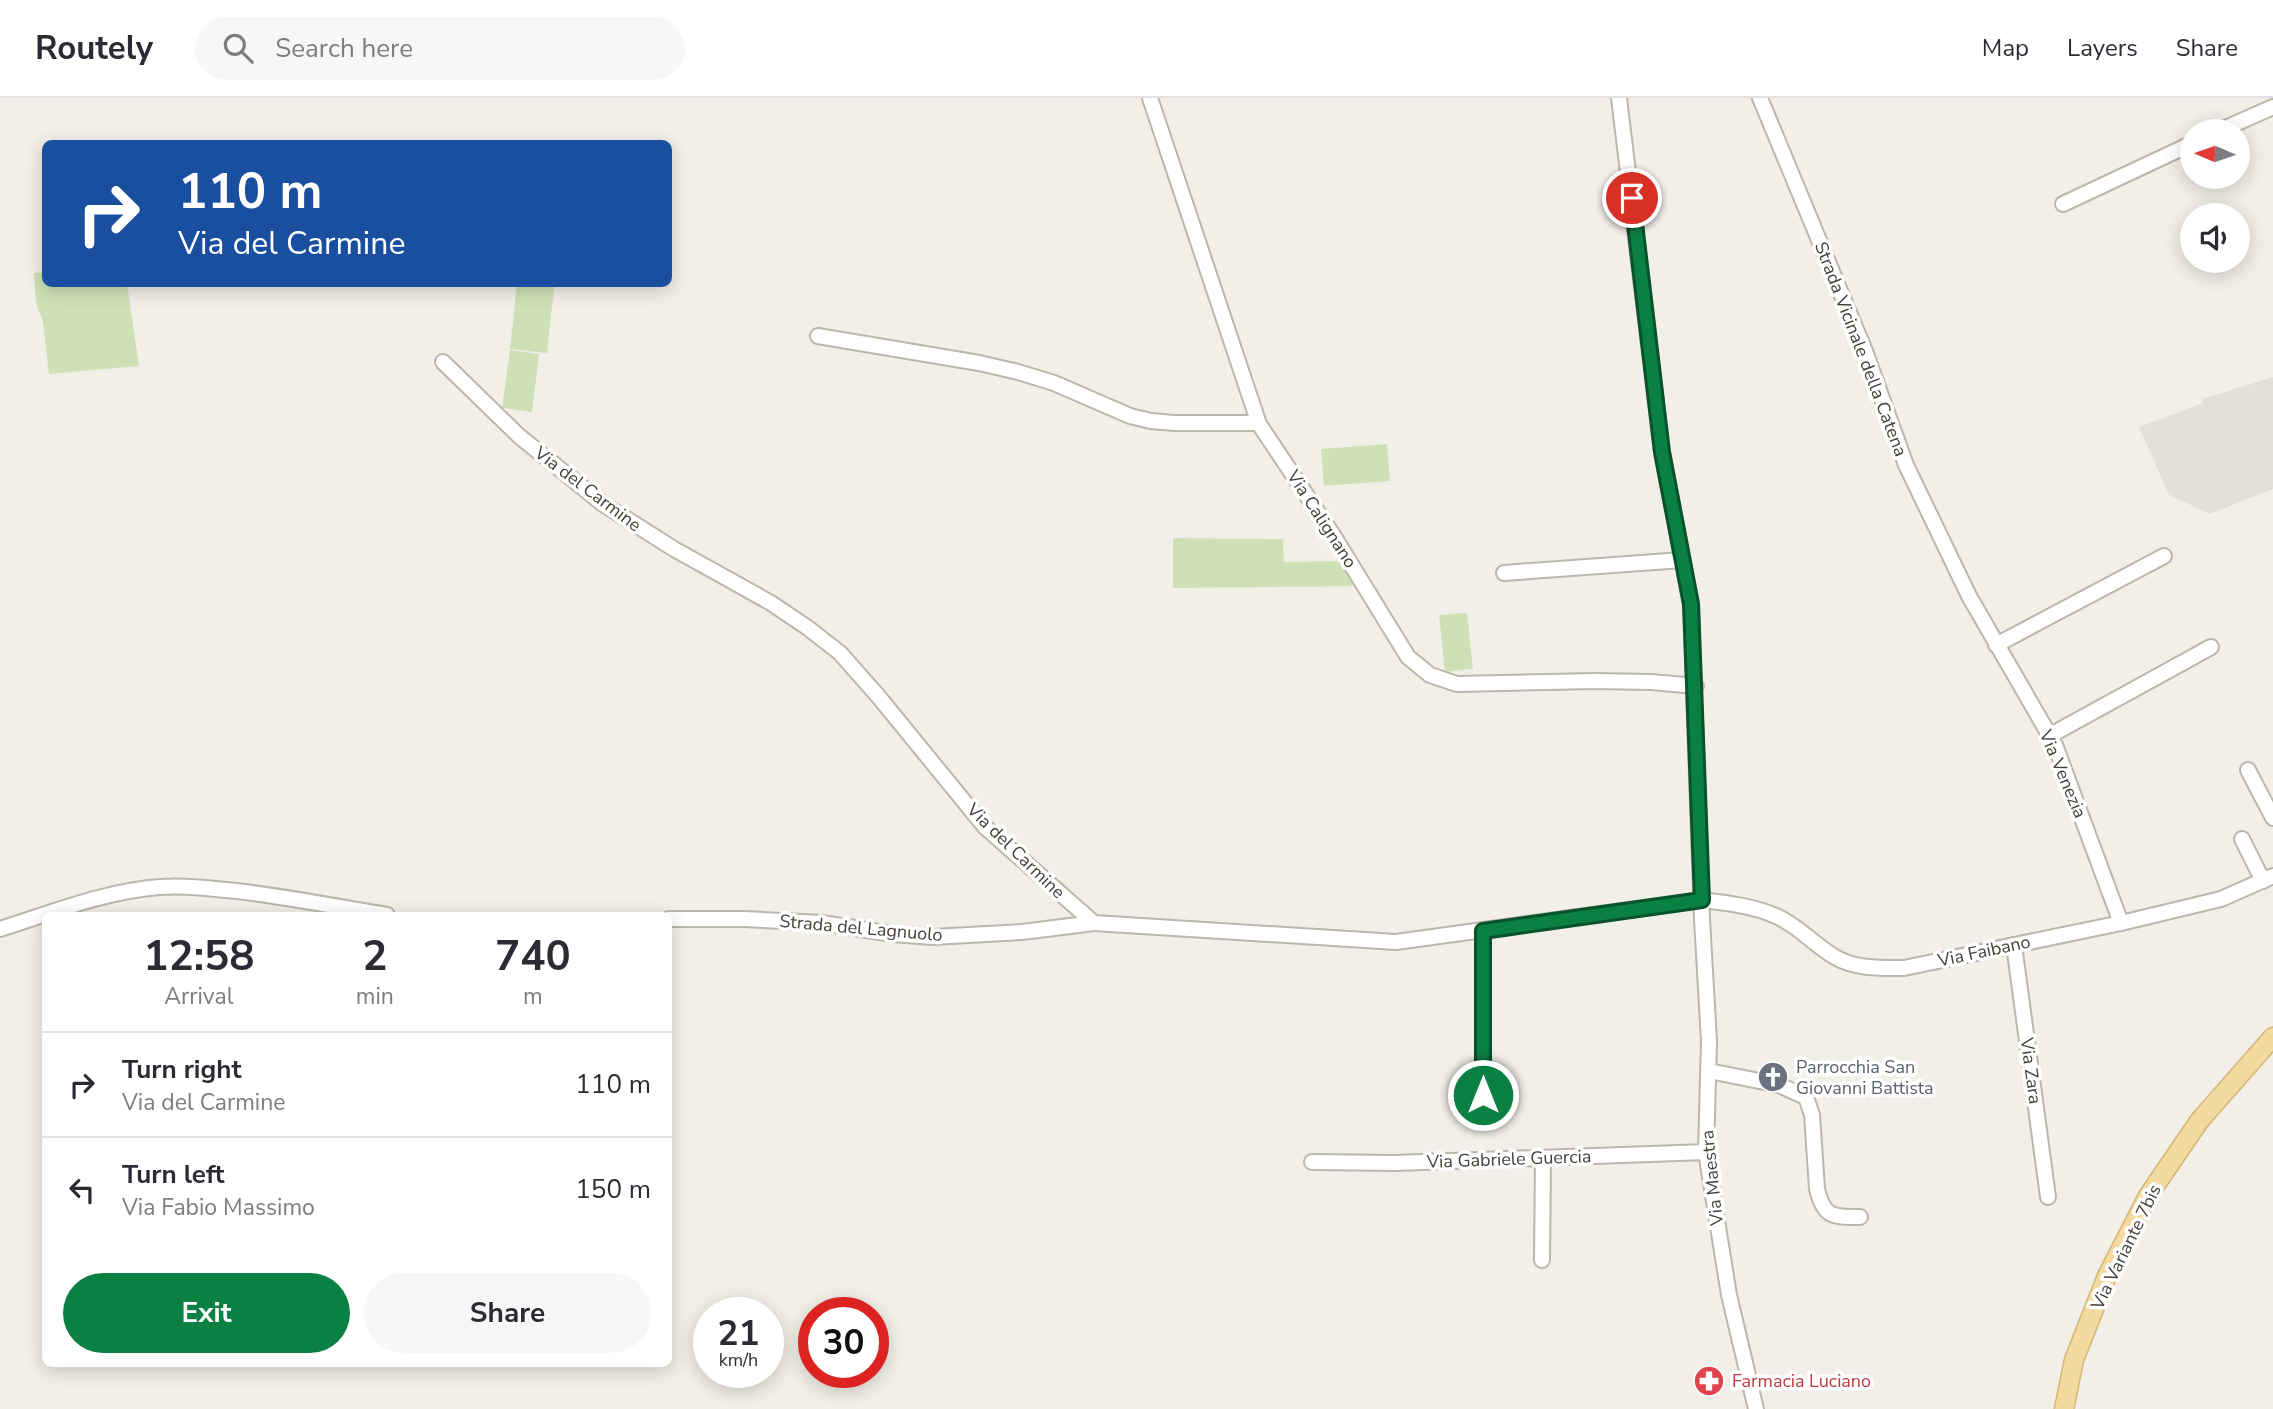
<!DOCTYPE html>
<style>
body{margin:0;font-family:"Nunito Sans",sans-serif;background:#f7f7f7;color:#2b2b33;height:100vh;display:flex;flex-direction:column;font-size:26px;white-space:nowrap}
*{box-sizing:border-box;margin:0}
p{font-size:23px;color:#7c7c81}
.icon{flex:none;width:38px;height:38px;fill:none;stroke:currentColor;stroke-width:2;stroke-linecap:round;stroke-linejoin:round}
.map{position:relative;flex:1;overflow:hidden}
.panel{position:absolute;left:42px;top:814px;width:630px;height:455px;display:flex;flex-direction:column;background:#fff;border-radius:10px;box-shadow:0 4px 18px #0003}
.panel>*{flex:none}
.hud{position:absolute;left:42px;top:42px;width:630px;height:147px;border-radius:10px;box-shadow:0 4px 18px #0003;background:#1a4fa0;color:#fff;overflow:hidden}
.needle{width:46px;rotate:272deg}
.fabs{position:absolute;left:2180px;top:21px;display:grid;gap:14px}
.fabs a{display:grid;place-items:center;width:70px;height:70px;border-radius:50%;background:#fff;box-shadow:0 4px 18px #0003;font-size:35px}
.speed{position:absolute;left:693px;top:1199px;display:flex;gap:14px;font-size:35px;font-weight:700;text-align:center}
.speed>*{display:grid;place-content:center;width:91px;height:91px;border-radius:50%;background:#fff;box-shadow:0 4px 18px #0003;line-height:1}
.speed small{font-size:18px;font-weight:400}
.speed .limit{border:10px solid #d22;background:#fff;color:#111}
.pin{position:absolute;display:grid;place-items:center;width:60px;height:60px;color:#fff;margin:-30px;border:4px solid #fff;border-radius:50%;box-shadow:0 2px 7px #0007}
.me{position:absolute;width:77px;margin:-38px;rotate:0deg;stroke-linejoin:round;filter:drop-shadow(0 0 5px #0008)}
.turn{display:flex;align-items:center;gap:24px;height:147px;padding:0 21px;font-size:32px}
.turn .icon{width:91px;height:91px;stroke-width:2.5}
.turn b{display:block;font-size:49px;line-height:60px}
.eta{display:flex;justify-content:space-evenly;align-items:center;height:119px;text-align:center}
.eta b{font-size:42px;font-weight:700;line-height:49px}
.primary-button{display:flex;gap:14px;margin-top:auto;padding:14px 21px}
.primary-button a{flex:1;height:80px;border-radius:42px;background:#0b8043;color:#fff;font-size:28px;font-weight:700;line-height:80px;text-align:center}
.primary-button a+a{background:#f7f7f7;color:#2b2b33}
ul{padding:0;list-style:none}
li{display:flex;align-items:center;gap:21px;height:105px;padding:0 21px;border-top:2px solid #e1e1e2}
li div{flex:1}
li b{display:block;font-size:26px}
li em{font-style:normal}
header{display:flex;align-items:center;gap:42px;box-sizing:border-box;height:98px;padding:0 35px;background:#fff;border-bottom:2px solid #e1e1e2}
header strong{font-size:33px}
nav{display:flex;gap:38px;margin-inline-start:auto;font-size:24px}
.search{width:490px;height:63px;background:#f7f7f7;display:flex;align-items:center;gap:18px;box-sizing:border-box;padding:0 24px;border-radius:38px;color:#7c7c81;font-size:26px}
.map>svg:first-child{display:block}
</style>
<header>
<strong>Routely</strong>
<div class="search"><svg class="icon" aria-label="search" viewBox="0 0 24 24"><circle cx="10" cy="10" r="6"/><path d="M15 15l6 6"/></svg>Search here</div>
<nav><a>Map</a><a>Layers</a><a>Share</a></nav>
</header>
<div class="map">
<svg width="2273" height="1311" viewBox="0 0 2273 1311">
<rect width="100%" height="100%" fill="#f2efe8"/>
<!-- residential -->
<path fill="#e5e0d7" d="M2273,279V391L2210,416L2169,397L2139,329L2203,305L2202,301Z"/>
<!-- green -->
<g fill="#cee1b6">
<path d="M45,174L46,186H127L139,268L49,276L43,224L36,205L34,175Z"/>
<path d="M517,186L554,189L547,255L510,251Z"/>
<path d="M510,252L539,256L532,314L502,310Z"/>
<path d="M1387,346L1390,383L1324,388L1321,351Z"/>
<path d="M1173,440L1283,441L1284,464L1347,463L1362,488L1173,490Z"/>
<path d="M1467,515L1473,571L1445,574L1439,517Z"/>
</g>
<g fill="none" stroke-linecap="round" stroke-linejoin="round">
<!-- minor casing -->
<g stroke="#bcb6ac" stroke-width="18">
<g id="minor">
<path d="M1150,0L1259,326L1333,437L1408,559L1430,577L1457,586L1593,583L1651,584L1696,588"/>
<path d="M1619,0L1662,354L1691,506L1702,821L1709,943L1706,1054L1729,1197L1756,1311"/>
<path d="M1760,0L1865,253L1906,367L1969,498L2055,647L2121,825"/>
<path d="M2219,33L2273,9"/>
<path d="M2063,106L2193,45"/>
<path d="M818,238L979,265L1018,274L1054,285L1130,318L1151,323L1174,325H1258"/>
<path d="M443,264L519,338L603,406L674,451L771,505L808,530L840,555L878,598L985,729L1094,825L1396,844L1702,802C1727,805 1753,808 1776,818C1799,828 1814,847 1835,859C1855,871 1881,870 1904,870L2121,825L2221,801L2273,778"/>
<path d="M1504,475L1682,462"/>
<path d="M1996,547L2164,458"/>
<path d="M2049,638L2211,549"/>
<path d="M2248,672L2273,720"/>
<path d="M2242,741L2263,783"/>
<path d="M668,821H744L822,825L892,836L933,839L1022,834L1094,825"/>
<path d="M0,831C51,815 105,793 160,789C188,787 216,791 245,794C292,800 339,809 387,817"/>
<path d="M2014,847L2048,1099"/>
<path d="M1709,973L1779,987L1806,999L1812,1017L1817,1091C1824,1120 1833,1119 1860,1119"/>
<path d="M1483,997V833"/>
<path d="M1312,1064L1395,1065L1706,1054"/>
<path d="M1542,1162L1543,1060"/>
</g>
</g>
<!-- major casing -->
<g stroke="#d5b673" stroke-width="21">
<path id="major" d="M2064,1311L2074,1262L2107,1178L2148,1098L2200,1022L2273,939"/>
</g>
<!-- minor -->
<use href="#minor" stroke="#fff" stroke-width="14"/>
<!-- major -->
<use href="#major" stroke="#f2daa1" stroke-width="18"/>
</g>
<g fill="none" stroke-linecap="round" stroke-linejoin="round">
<!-- route casing -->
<g stroke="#07532c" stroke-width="18">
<path id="route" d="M1483,997V833L1702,802L1691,506L1662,354L1632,100"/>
</g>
<!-- route -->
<use href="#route" stroke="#0b8043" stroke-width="12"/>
</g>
<!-- icons -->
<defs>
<g id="church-disc" transform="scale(1.575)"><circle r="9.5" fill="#6b7280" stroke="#fff"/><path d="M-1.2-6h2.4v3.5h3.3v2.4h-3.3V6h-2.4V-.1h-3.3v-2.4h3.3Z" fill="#fff"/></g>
<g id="pharmacy-disc" transform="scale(1.575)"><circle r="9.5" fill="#e0444e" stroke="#fff"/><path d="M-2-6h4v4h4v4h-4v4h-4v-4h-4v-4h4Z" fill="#fff"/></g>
</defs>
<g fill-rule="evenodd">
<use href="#church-disc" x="1773" y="979"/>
<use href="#pharmacy-disc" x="1709" y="1283"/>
</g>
<g text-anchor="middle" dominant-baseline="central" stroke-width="7" stroke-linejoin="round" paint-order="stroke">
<!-- street labels -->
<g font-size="18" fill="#443f38" stroke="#fff">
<text transform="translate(1861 251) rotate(69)">Strada Vicinale della Catena</text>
<text transform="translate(588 391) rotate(37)">Via del Carmine</text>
<text transform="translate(1322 421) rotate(57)">Via Calignano</text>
<text transform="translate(2063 676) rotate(67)">Via Venezia</text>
<text transform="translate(1016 753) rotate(44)">Via del Carmine</text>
<text transform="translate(861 830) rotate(5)">Strada del Lagnuolo</text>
<text transform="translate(1984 853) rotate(-12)">Via Faibano</text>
<text transform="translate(2031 973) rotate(82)">Via Zara</text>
<text transform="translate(1509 1061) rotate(-2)">Via Gabriele Guercia</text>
<text transform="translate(1712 1080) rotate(-96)">Via Maestra</text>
<text transform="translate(2126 1149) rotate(-64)">Via Variante 7bis</text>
</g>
<!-- worship labels -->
<g font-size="18" fill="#5b616d" stroke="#fff" text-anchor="start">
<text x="1796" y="969">Parrocchia San<tspan x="1796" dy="21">Giovanni Battista</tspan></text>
</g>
<!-- health labels -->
<g font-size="18" fill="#be3a42" stroke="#fff" text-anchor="start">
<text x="1732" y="1283">Farmacia Luciano</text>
</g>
</g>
</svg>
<div class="fabs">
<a><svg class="needle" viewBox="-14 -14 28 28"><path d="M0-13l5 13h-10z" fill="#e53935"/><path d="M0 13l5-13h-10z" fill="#7c7c81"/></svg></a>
<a><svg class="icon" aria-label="sound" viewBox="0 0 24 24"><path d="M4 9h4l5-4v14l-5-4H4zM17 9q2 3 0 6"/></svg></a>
</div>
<div class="speed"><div>21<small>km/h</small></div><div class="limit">30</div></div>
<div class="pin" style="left:1632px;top:100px;background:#d93025"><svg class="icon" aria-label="arrive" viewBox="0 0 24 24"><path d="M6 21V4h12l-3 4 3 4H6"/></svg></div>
<svg class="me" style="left:1483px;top:997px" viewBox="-20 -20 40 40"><circle r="17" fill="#0b8043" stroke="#fff" stroke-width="3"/><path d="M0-11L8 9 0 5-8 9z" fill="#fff"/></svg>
<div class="hud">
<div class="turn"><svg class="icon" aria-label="right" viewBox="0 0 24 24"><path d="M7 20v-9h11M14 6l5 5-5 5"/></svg><div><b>110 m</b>Via del Carmine</div></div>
</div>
<section class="panel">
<div class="eta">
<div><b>12:58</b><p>Arrival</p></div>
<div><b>2</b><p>min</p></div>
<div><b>740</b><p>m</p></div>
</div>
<ul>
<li><svg class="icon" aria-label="right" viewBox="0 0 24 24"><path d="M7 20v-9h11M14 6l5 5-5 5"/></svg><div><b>Turn right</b><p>Via del Carmine</p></div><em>110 m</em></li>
<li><svg class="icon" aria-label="left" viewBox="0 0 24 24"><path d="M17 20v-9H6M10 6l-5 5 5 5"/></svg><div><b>Turn left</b><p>Via Fabio Massimo</p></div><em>150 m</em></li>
</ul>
<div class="primary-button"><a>Exit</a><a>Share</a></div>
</section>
</div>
